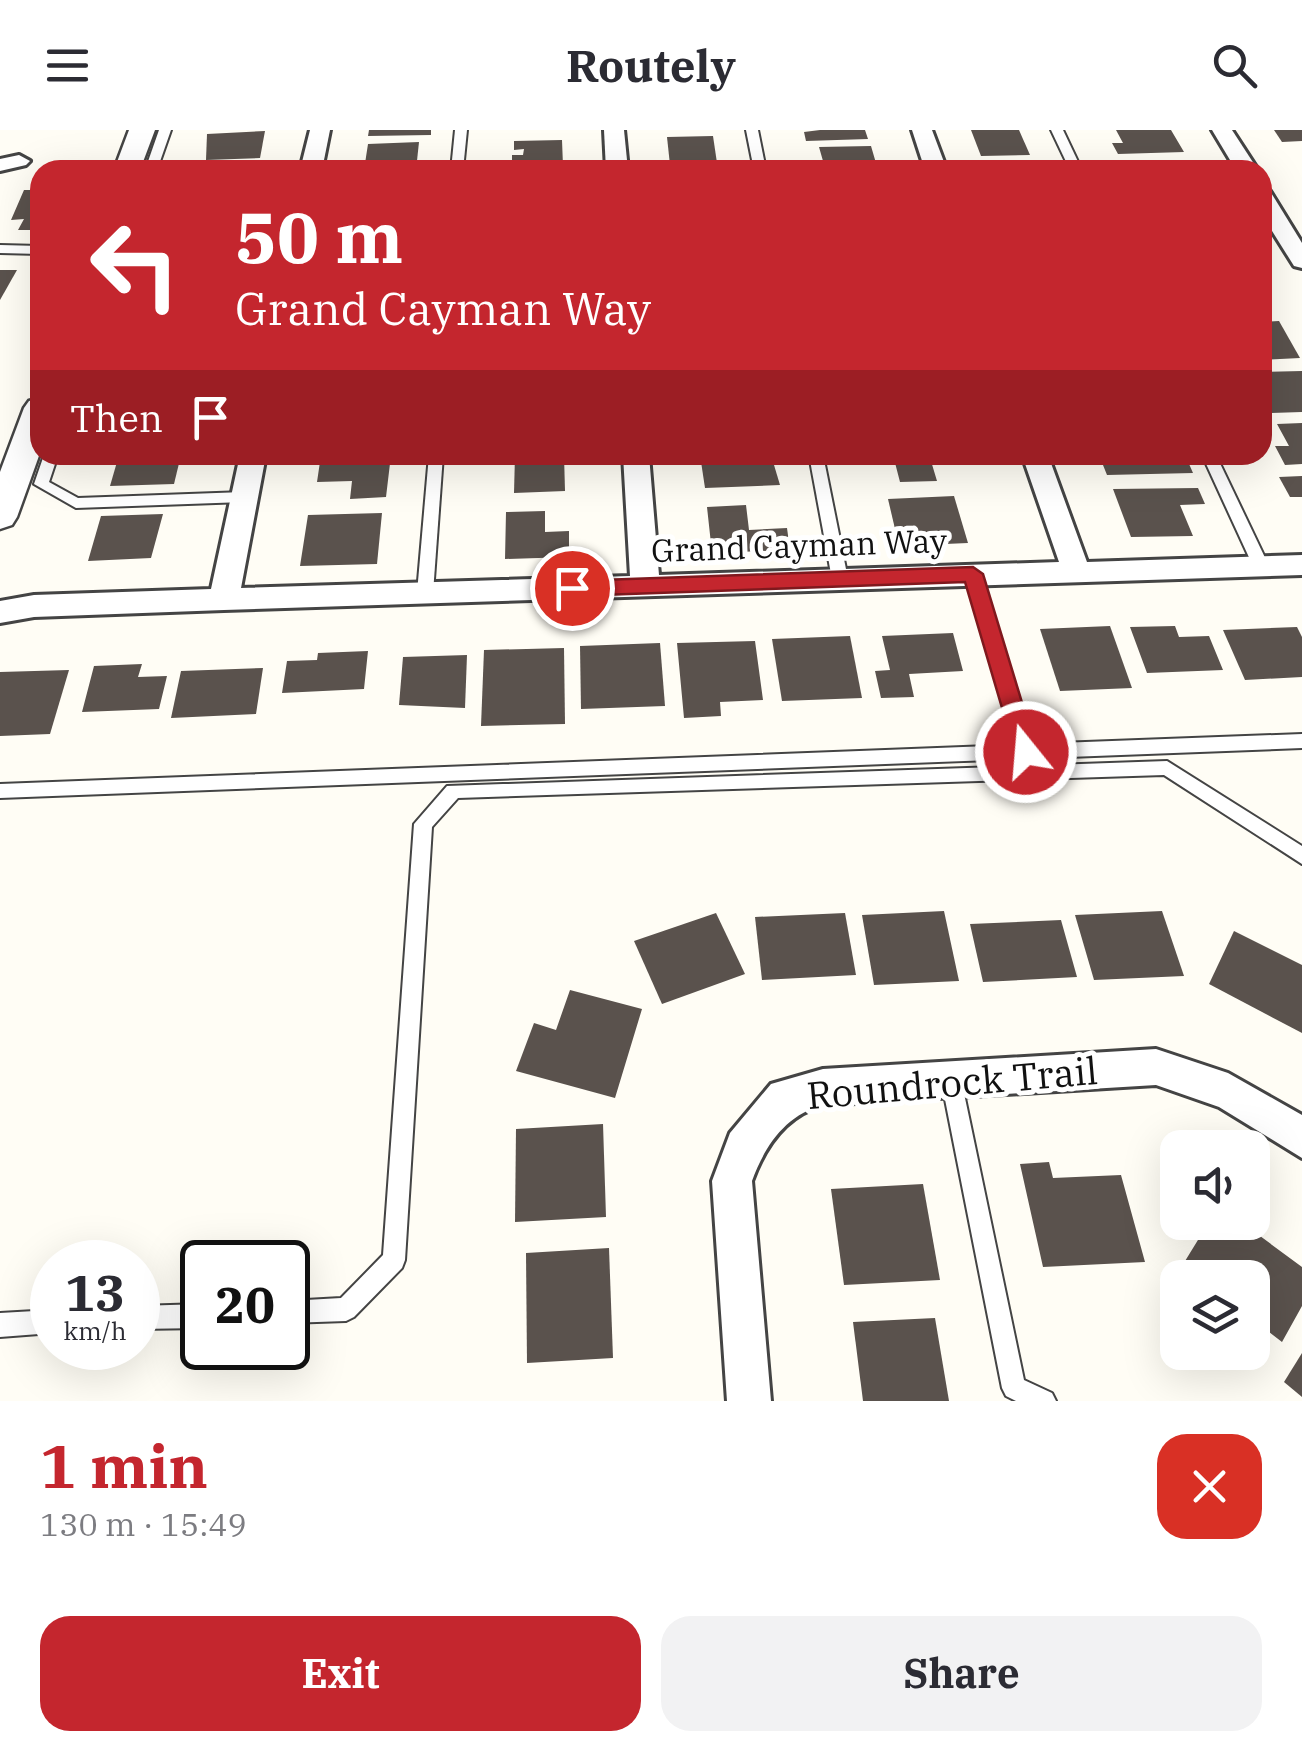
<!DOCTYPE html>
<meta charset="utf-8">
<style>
body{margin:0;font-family:"IBM Plex Serif",serif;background:#f2f2f3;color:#2b2b33;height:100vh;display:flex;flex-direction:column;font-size:38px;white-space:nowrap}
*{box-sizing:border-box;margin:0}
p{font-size:32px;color:#7c7c81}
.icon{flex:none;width:55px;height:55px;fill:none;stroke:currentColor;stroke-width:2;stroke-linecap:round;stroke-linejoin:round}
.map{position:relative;height:1271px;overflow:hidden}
.sheet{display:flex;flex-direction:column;background:#fff;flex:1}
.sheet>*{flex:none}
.hud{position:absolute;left:30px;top:30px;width:1242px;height:305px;border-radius:30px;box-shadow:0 10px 40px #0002;background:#c4262e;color:#fff;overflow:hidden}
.buttons{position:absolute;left:1160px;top:1000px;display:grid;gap:20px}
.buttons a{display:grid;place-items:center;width:110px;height:110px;border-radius:20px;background:#fff;box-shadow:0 10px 40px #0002;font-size:50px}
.speed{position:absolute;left:30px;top:1110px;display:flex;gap:20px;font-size:50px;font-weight:700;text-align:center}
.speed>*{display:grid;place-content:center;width:130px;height:130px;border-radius:50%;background:#fff;box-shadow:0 10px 40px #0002;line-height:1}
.speed small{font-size:25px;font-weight:400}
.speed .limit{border:5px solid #111;border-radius:15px;background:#fff;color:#111}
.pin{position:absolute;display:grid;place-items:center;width:85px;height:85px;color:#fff;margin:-42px;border:5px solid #fff;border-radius:50%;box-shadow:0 2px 10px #0007}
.me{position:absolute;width:110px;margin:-55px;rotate:343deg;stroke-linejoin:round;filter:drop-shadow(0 0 8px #0008)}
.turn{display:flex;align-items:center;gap:35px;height:210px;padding:0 40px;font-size:45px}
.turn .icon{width:130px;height:130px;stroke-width:2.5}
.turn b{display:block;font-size:70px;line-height:85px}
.then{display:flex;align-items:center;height:95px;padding:0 40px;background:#0003;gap:20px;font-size:38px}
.round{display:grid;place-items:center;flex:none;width:105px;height:105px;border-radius:30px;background:#f2f2f3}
.overview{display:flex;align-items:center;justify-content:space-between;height:170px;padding:0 40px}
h1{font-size:60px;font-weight:700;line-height:75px;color:#c4262e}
.primary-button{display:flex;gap:20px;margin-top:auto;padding:20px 40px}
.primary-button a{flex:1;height:115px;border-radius:30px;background:#c4262e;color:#fff;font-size:40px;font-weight:700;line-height:115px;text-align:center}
.primary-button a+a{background:#f2f2f3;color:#2b2b33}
header{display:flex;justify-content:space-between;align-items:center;height:130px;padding:0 40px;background:#fff;font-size:45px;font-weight:700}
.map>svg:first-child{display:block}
</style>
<header><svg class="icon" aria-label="menu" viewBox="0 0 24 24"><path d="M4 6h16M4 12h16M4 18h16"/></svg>Routely<svg class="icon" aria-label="search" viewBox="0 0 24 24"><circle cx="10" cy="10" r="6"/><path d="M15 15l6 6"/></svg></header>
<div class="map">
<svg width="1302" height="1271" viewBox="0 0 1302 1271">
<rect width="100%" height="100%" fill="#fffdf5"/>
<!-- building -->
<g fill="#5a524d">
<path d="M369,0H431V5L368,6Z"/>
<path d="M820,0H865L868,9L806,11L804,2Z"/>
<path d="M971,0H1019L1030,25L981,26Z"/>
<path d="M1116,0H1171L1184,22L1118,24L1112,13H1123Z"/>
<path d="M1274,0H1302V11L1282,12Z"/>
<path d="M265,1L260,28L206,30L207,4Z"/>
<path d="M713,6L717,33L670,35L667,7Z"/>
<path d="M562,10L563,36L512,38V25H523L524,19L514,20V11Z"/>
<path d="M419,12L416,40H364L368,14Z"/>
<path d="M871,16L878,40H813L810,31H823L819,17Z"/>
<path d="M1039,31L1043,40H986L983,33Z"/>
<path d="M1187,31L1192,40H1141L1137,32Z"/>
<path d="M254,34L253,40H196V37Z"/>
<path d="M24,60H40V100H18L24,89L11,90Z"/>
<path d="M0,140H17L0,170Z"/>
<path d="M1279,191L1300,228L1262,230V192Z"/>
<path d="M1302,241V282L1271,283L1262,266V242Z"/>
<path d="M1302,293V334L1285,335L1275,316H1289L1277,294Z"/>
<path d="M119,325H181L174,354L110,356Z"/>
<path d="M321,325H391L386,367L350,369L352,351L317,352Z"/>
<path d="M515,325H564L565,361L514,363Z"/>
<path d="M700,325H771L780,355L705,358Z"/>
<path d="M893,325H954L955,330L931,331L937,351L900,352Z"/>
<path d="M1099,325L1186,327L1193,343L1107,345Z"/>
<path d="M1302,346V367H1290L1279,347Z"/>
<path d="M1198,358L1205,374L1180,375L1193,406L1131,407L1113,359Z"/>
<path d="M954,366L968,413L899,416L888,369Z"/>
<path d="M746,375L749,400L787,398L790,420L712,423L707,377Z"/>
<path d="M545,381V402L569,401V427L505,429L506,382Z"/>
<path d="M382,383L377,434L300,436L308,385Z"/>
<path d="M163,384L151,428L88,431L101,386Z"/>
<path d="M1110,496L1132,558L1060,561L1040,499Z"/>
<path d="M1175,496L1179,507L1209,506L1223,540L1147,543L1130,497Z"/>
<path d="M1297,497L1302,507V547L1245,550L1223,500Z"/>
<path d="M953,503L963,541L909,544L914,567L881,568L875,541L890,540L882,506Z"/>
<path d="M850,506L862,568L782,571L772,509Z"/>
<path d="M755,511L763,570L720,572L721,586L684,588L677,513Z"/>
<path d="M660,513L665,576L581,579L580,516Z"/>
<path d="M564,518L565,594L481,596L484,520Z"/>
<path d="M368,521L364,559L282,563L287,531L317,530L318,523Z"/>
<path d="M467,525L465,578L399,575L403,527Z"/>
<path d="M142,534L138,547L167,546L159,579L82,582L94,536Z"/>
<path d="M263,538L256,584L171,588L181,541Z"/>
<path d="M69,540L50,604L0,606V542Z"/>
<path d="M944,781L959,851L874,855L862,785Z"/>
<path d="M1162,781L1184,846L1094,850L1075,785Z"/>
<path d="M716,783L745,844L662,874L634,811Z"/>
<path d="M845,783L856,845L762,850L755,787Z"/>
<path d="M1061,790L1077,847L983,852L970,794Z"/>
<path d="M1234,801L1302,835V903L1209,854Z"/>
<path d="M570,860L642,879L615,968L516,941L534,893L556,900Z"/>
<path d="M603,994L606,1087L515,1092L516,999Z"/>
<path d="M1049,1032L1053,1048L1121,1045L1145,1132L1043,1137L1020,1034Z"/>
<path d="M923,1054L940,1150L844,1155L831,1059Z"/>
<path d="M1209,1092H1241L1302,1137V1176L1282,1212L1252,1189V1148H1197L1182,1136Z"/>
<path d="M609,1118L613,1228L527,1233L526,1123Z"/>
<path d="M935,1188L949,1271H863L853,1192Z"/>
<path d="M1302,1223V1267L1284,1252Z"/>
</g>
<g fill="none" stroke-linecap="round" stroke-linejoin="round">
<!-- service casing -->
<g stroke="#444" stroke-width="4">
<g id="service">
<path d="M159,0H171L157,40H145Z"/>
<path d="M455,0H467L463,40H451Z"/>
<path d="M746,0H758L766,40H754Z"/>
<path d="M1051,0H1063L1082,40H1070Z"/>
<path d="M0,115L40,116V124L0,123Z"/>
<path d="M44,325H58L49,352L78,368L244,362L251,367L244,372L76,378L34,354Z"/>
<path d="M429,325H443L433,463L425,469L417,463Z"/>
<path d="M809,325H823L848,449L840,455L832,449Z"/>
<path d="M1202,325H1216L1269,436L1266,440H1256L1253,436Z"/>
<path d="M973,438L981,444L1032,614L1302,604V618L0,668V654L1015,615L965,444Z"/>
<path d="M1167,631L1302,716V734L1164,645L458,668L432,697L405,1130L402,1138L354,1187L346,1191L288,1193V1171L341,1168L383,1125L414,694L447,656Z"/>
<path d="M951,939L958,942L961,949L1024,1250L1052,1263L1056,1271H1016L1006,1266L1002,1258L941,949L944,942Z"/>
<path d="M202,1174V1198L138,1199V1176Z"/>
<path d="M52,1180V1203L0,1207V1183Z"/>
</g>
</g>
<!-- minor casing -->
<g stroke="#444" stroke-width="6">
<g id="minor">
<path d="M310,0H330L322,40H300Z"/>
<path d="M604,0H624L628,40H606Z"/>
<path d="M912,0H932L947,40H925Z"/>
<path d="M1212,0H1232L1258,40H1236Z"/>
<path d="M19,25L30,31L26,35L0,41V29Z"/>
<path d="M1262,60L1270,61L1302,113V138L1294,136L1262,85Z"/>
<path d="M240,325H266L241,458L630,446L623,325H649L659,445L1059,432L1022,325H1048L1087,432L1302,425V445L224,480L34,487L0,493V471L34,465L211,459Z"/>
<path d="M1156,919L1228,943L1302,985V1028L1219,977L1156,955L823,975C786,985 765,1015 752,1051L771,1271H727L712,1051L730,1003L771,954L823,939Z"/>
</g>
</g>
<!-- tertiary casing -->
<g stroke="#444" stroke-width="5">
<g id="tertiary">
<path d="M129,0H155L140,40H114Z"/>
<path d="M40,268V323L17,387L12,395L0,399V342L24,278L29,271Z"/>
</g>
</g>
<!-- service -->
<use href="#service" fill="#fff" fill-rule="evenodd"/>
<!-- minor -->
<use href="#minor" fill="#fff" fill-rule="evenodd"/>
<!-- tertiary -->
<use href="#tertiary" fill="#fff" fill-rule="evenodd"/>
</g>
<!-- route -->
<path fill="#c4262e" stroke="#7f191e" stroke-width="2.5" d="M973,437L983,444L1037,622L1026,631L1015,622L965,452L572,466L562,458L572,451Z"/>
<g text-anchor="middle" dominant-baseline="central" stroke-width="10" stroke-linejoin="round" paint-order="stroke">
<!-- street labels -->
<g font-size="32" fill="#111" stroke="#fff">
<text transform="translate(799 415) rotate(-2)">Grand Cayman Way</text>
</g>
<!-- near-street labels -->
<g font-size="38" fill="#111" stroke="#fff">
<text transform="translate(952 952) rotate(-5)">Roundrock Trail</text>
</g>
</g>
</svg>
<div class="buttons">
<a><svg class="icon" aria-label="sound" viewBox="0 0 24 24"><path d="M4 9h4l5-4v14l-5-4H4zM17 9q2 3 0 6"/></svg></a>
<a><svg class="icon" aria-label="layers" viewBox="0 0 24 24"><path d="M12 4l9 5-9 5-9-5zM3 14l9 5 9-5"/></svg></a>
</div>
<div class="speed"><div>13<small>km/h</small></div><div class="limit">20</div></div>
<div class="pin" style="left:572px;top:458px;background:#d93025"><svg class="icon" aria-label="arrive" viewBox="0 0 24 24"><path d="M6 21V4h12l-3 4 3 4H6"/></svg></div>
<svg class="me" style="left:1026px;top:622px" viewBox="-20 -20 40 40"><circle r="17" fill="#c4262e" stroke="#fff" stroke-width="3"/><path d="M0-11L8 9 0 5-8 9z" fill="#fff"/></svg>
<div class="hud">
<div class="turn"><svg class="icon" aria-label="left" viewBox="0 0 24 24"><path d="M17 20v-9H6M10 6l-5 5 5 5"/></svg><div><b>50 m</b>Grand Cayman Way</div></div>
<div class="then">Then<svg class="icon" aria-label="arrive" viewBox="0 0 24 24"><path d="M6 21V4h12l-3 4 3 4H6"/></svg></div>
</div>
</div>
<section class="sheet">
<div class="overview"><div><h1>1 min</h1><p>130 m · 15:49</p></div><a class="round" style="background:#d93025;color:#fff"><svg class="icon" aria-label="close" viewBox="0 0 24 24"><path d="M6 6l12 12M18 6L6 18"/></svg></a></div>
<div class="primary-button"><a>Exit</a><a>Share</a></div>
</section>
